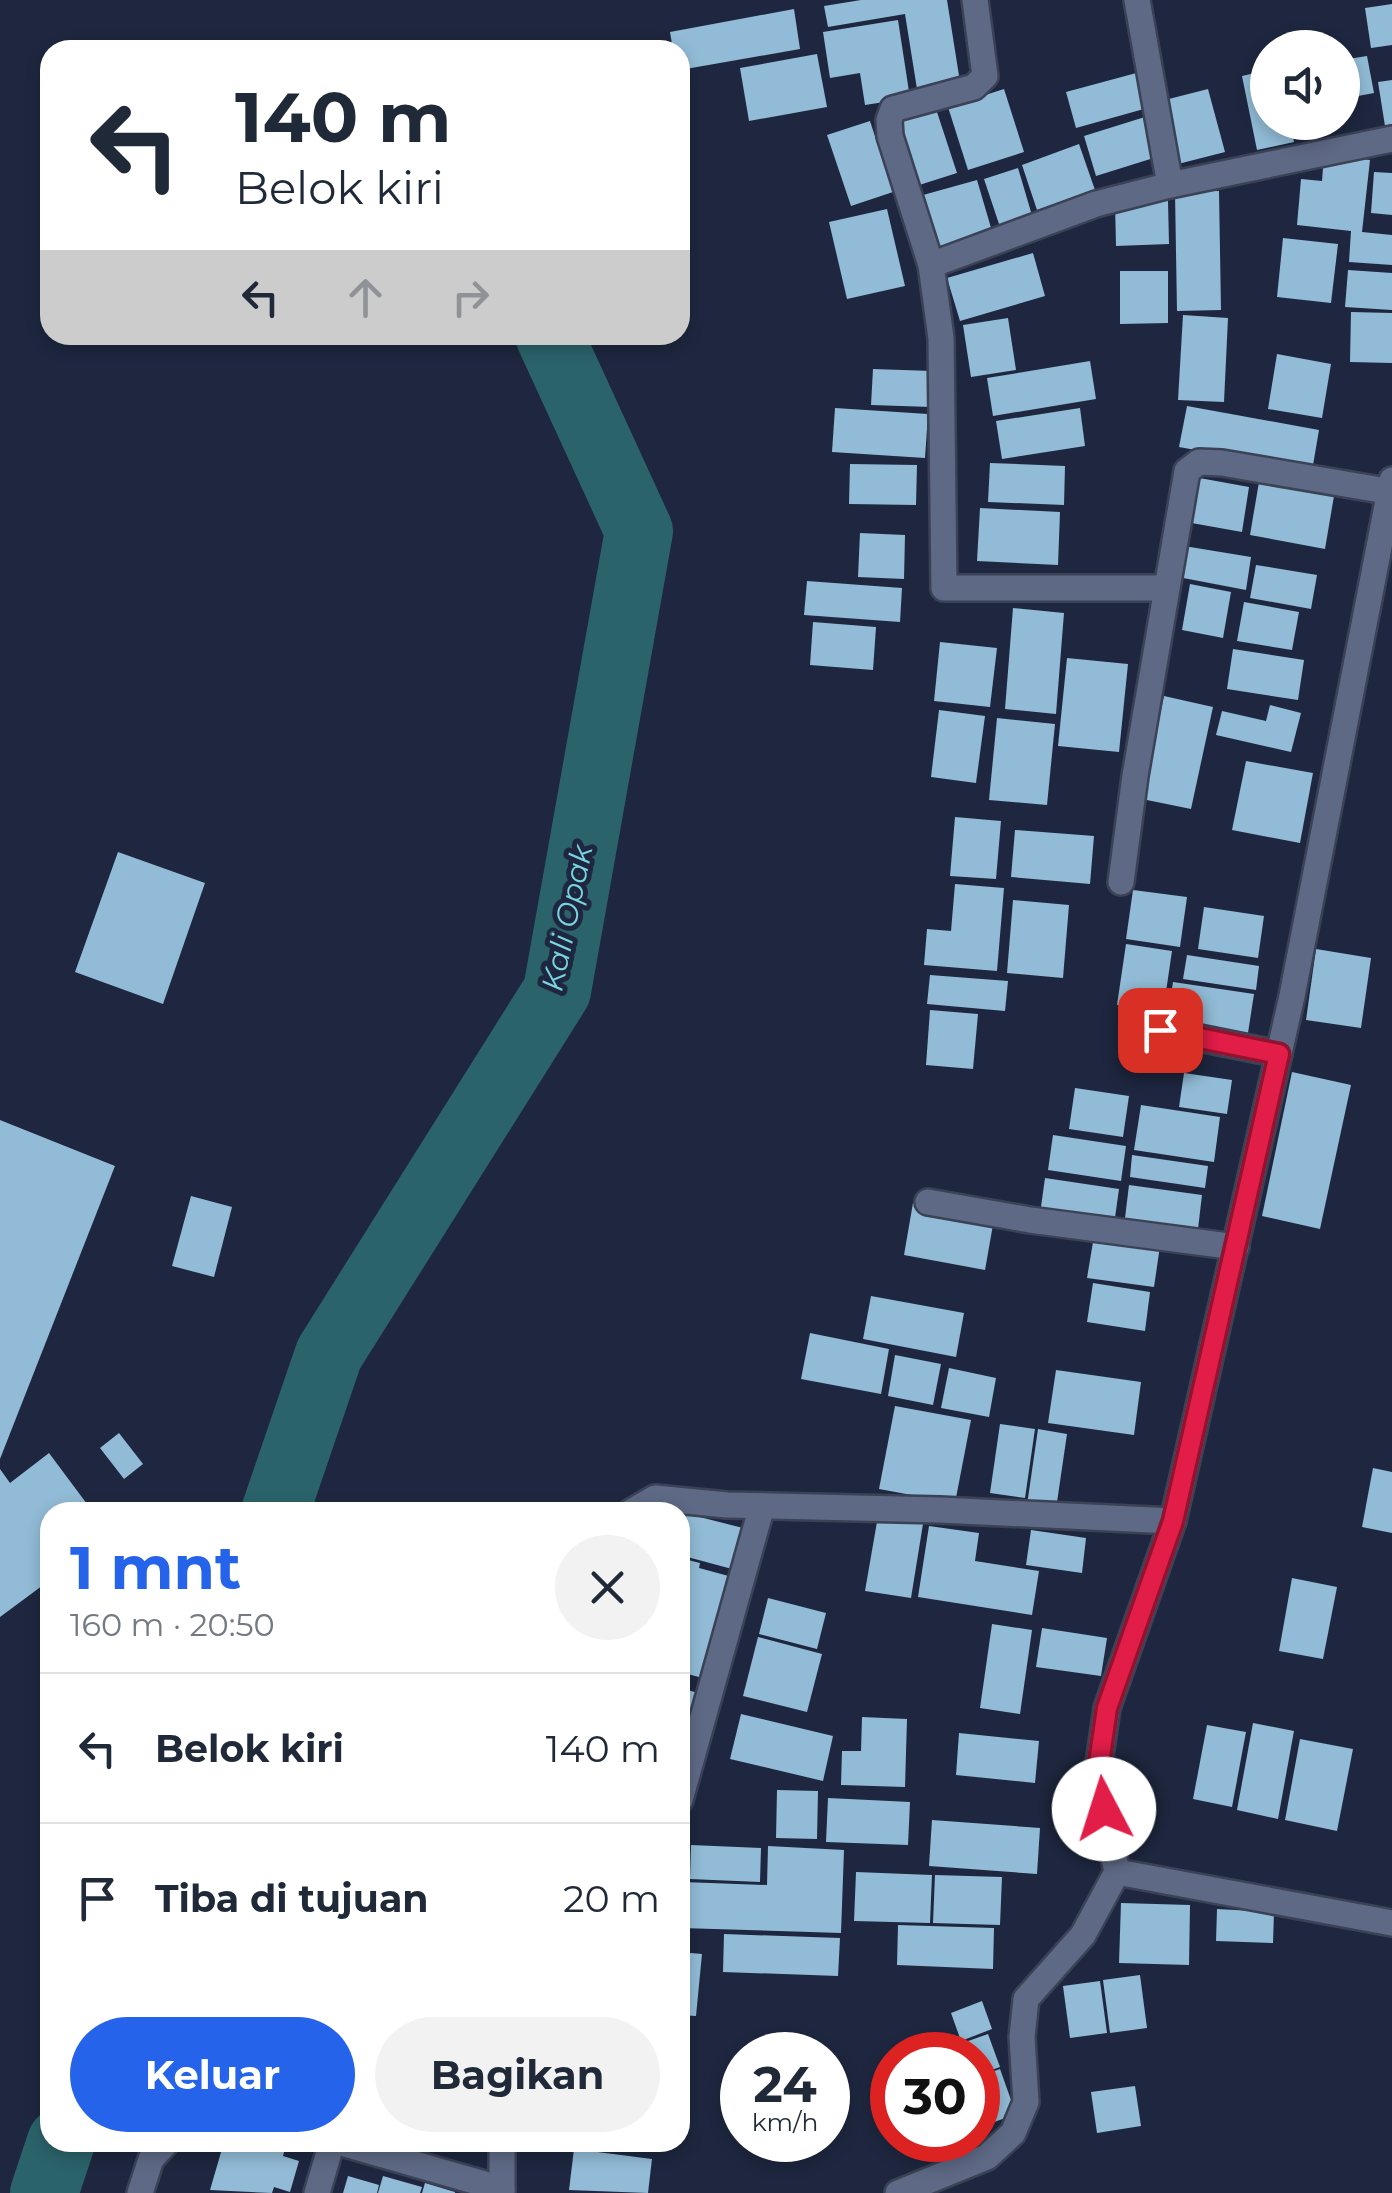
<!DOCTYPE html>
<html lang="id">
<meta charset="utf-8">
<style>
body{margin:0;font-family:Montserrat,sans-serif;background:#f2f2f3;color:#1f2937;height:100vh;display:flex;flex-direction:column;font-size:38px;white-space:nowrap}
*{box-sizing:border-box;margin:0}
p{font-size:32px;color:#747a83}
.icon{flex:none;width:55px;height:55px;fill:none;stroke:currentColor;stroke-width:2;stroke-linecap:round;stroke-linejoin:round}
.map{position:relative;flex:1;overflow:hidden}
.sheet{position:absolute;left:40px;top:1502px;width:650px;height:650px;display:flex;flex-direction:column;background:#fff;border-radius:30px;box-shadow:0 5px 15px #0003}
.sheet>*{flex:none}
.hud{position:absolute;left:40px;top:40px;width:650px;height:305px;border-radius:30px;box-shadow:0 5px 15px #0003;background:#fff;color:#1f2937;overflow:hidden}
.controls{position:absolute;left:1250px;top:30px;display:grid;gap:20px}
.controls a{display:grid;place-items:center;width:110px;height:110px;border-radius:50%;background:#fff;box-shadow:0 5px 15px #0003;font-size:50px}
.speed{position:absolute;left:720px;top:2032px;display:flex;gap:20px;font-size:50px;font-weight:700;text-align:center}
.speed>*{display:grid;place-content:center;width:130px;height:130px;border-radius:50%;background:#fff;box-shadow:0 5px 15px #0003;line-height:1}
.speed small{font-size:25px;font-weight:400}
.speed .limit{border:15px solid #d22;background:#fff;color:#111}
.pin{position:absolute;display:grid;place-items:center;width:85px;height:85px;color:#fff;margin:-42px;border-radius:20px;box-shadow:0 5px 15px #0006}
.me{position:absolute;width:110px;margin:-55px;rotate:355deg;stroke-linejoin:round;filter:drop-shadow(0 0 8px #0008)}
.turn{display:flex;align-items:center;gap:35px;height:210px;padding:0 30px;font-size:45px}
.turn .icon{width:130px;height:130px;stroke-width:2.5}
.turn b{display:block;font-size:70px;line-height:85px}
.lanes{display:flex;align-items:center;height:95px;padding:0 30px;background:#0003;justify-content:center;gap:50px;direction:ltr}
.lanes .off{opacity:.35}
.round{display:grid;place-items:center;flex:none;width:105px;height:105px;border-radius:52px;background:#f2f2f3}
.summary{display:flex;align-items:center;justify-content:space-between;height:170px;padding:0 30px}
h1{font-size:60px;font-weight:700;line-height:75px;color:#2563eb}
.primary-button{display:flex;gap:20px;margin-top:auto;padding:20px 30px}
.primary-button a{flex:1;height:115px;border-radius:60px;background:#2563eb;color:#fff;font-size:40px;font-weight:700;line-height:115px;text-align:center}
.primary-button a+a{background:#f2f2f3;color:#1f2937}
ul{padding:0;list-style:none}
li{display:flex;align-items:center;gap:30px;height:150px;padding:0 30px;border-top:2px solid #e0e1e3}
li div{flex:1}
li b{display:block;font-size:38px}
li em{font-style:normal}
.map>svg:first-child{display:block}
</style>
<div class="map">
<svg width="1392" height="2193" viewBox="0 0 1392 2193">
<rect width="100%" height="100%" fill="#1e273f"/>
<g fill="none" stroke-linecap="round" stroke-linejoin="round">
<!-- river -->
<g stroke="#2b636a" stroke-width="68">
<path d="M275,1512L329,1354L557,991L639,531L549,335"/>
<path d="M44,2193L61,2142"/>
</g>
</g>
<!-- building -->
<g fill="#91bbd6">
<path d="M861,0H947L960,82L917,89L905,14L828,27L824,6Z"/>
<path d="M1392,4V45L1371,48L1365,8Z"/>
<path d="M794,9L800,49L680,70V50H673L670,32Z"/>
<path d="M898,20L910,98L865,105L860,73L830,78L823,32Z"/>
<path d="M817,54L827,107L749,121L740,68Z"/>
<path d="M1367,56L1374,93L1342,99V60Z"/>
<path d="M1268,70V122H1290L1294,142L1257,150L1242,76Z"/>
<path d="M1140,72L1151,107L1076,128L1066,92Z"/>
<path d="M1392,80V124L1385,126L1378,82Z"/>
<path d="M1004,89L1024,152L968,170L948,107Z"/>
<path d="M1208,89L1225,152L1178,164L1161,101Z"/>
<path d="M936,109L957,173L913,187L892,124Z"/>
<path d="M1148,116L1160,156L1096,176L1084,136Z"/>
<path d="M870,121L893,192L851,206L827,135Z"/>
<path d="M1079,144L1095,190L1037,210L1022,165Z"/>
<path d="M1324,155L1370,160L1362,232L1392,235V265L1349,262L1351,231L1297,225L1301,179L1322,181Z"/>
<path d="M1018,168L1034,222L1002,233L984,179Z"/>
<path d="M1374,172L1392,173V215L1371,213Z"/>
<path d="M977,180L994,238L939,253L923,195Z"/>
<path d="M1219,191L1221,310L1177,311L1175,192Z"/>
<path d="M1168,201L1169,244L1116,246L1115,202Z"/>
<path d="M887,209L905,286L847,299L829,222Z"/>
<path d="M1283,238L1338,244L1331,303L1277,297Z"/>
<path d="M1033,253L1045,296L960,321L947,278Z"/>
<path d="M1348,270L1392,273V310L1345,307Z"/>
<path d="M1120,271H1168V323L1120,324Z"/>
<path d="M1351,312L1392,313V363L1350,362Z"/>
<path d="M1183,315L1228,318L1224,402L1178,400Z"/>
<path d="M1008,318L1016,370L971,377L963,325Z"/>
<path d="M1277,354L1331,364L1322,418L1268,409Z"/>
<path d="M1090,361L1096,399L993,416L987,378Z"/>
<path d="M873,369L932,371L931,407L871,405Z"/>
<path d="M1187,406L1319,430L1312,471L1179,447Z"/>
<path d="M835,408L928,414L925,458L832,452Z"/>
<path d="M1080,408L1085,446L1002,459L996,421Z"/>
<path d="M990,463L1065,466L1064,505L988,502Z"/>
<path d="M850,464L917,465L916,505L849,504Z"/>
<path d="M1194,477L1249,487L1242,532L1186,522Z"/>
<path d="M1259,482L1334,496L1325,549L1250,535Z"/>
<path d="M980,508L1060,512L1058,565L977,561Z"/>
<path d="M860,533L905,535L904,579L858,577Z"/>
<path d="M1184,546L1251,557L1246,590L1178,577Z"/>
<path d="M1256,565L1317,575L1311,609L1250,598Z"/>
<path d="M807,581L902,588L900,622L804,615Z"/>
<path d="M1190,584L1231,592L1223,638L1182,630Z"/>
<path d="M1244,602L1299,612L1292,650L1237,641Z"/>
<path d="M1013,608L1064,613L1056,714L1005,709Z"/>
<path d="M813,622L876,627L873,670L810,665Z"/>
<path d="M940,642L997,648L990,707L934,701Z"/>
<path d="M1233,649L1304,660L1298,700L1227,689Z"/>
<path d="M1067,658L1128,664L1119,752L1058,746Z"/>
<path d="M1164,696L1213,707L1191,809L1142,799Z"/>
<path d="M1270,705L1301,713L1291,752L1216,735L1222,711L1266,721Z"/>
<path d="M939,710L985,716L976,783L931,777Z"/>
<path d="M997,718L1055,724L1047,805L989,800Z"/>
<path d="M1246,761L1313,773L1300,843L1232,830Z"/>
<path d="M955,817L1001,821L996,879L950,876Z"/>
<path d="M1015,830L1094,836L1090,884L1011,877Z"/>
<path d="M118,852L205,883L163,1004L75,972Z"/>
<path d="M955,884L1004,888L997,971L924,965L927,929L951,931Z"/>
<path d="M1133,890L1187,897L1180,947L1126,939Z"/>
<path d="M1013,900L1069,905L1063,978L1007,973Z"/>
<path d="M1204,907L1264,916L1258,958L1198,949Z"/>
<path d="M1126,944L1172,951L1163,1012L1117,1005Z"/>
<path d="M1316,949L1371,958L1361,1028L1306,1020Z"/>
<path d="M1187,955L1259,966L1256,990L1183,979Z"/>
<path d="M930,975L1008,981L1005,1011L927,1004Z"/>
<path d="M1173,982L1254,994L1248,1033L1167,1022Z"/>
<path d="M930,1010L978,1014L973,1069L926,1065Z"/>
<path d="M1292,1072L1351,1085L1320,1229L1262,1216Z"/>
<path d="M1184,1073L1232,1080L1227,1114L1179,1107Z"/>
<path d="M1075,1088L1129,1096L1123,1137L1069,1129Z"/>
<path d="M1141,1105L1220,1117L1214,1162L1134,1150Z"/>
<path d="M0,1120L115,1166L0,1459Z"/>
<path d="M1053,1135L1126,1146L1121,1181L1048,1170Z"/>
<path d="M1132,1155L1208,1166L1205,1188L1130,1177Z"/>
<path d="M1045,1178L1119,1189L1114,1225L1040,1214Z"/>
<path d="M1129,1185L1202,1195L1198,1229L1125,1218Z"/>
<path d="M191,1196L232,1207L214,1277L172,1266Z"/>
<path d="M913,1203L994,1219L985,1270L904,1255Z"/>
<path d="M1094,1236L1160,1246L1154,1287L1087,1278Z"/>
<path d="M1093,1283L1150,1292L1145,1331L1087,1322Z"/>
<path d="M871,1296L964,1313L956,1357L863,1339Z"/>
<path d="M810,1333L889,1349L881,1394L801,1379Z"/>
<path d="M895,1355L941,1364L933,1405L888,1396Z"/>
<path d="M949,1368L996,1378L989,1417L941,1408Z"/>
<path d="M1056,1370L1141,1382L1134,1435L1048,1423Z"/>
<path d="M895,1406L971,1420L955,1503L879,1489Z"/>
<path d="M1000,1424L1035,1429L1025,1498L990,1493Z"/>
<path d="M1038,1429L1067,1434L1056,1509L1027,1505Z"/>
<path d="M119,1433L143,1464L124,1479L100,1448Z"/>
<path d="M49,1453L93,1512H50V1580L0,1617V1469L10,1483Z"/>
<path d="M1373,1468L1392,1472V1533L1362,1527Z"/>
<path d="M680,1512L743,1528L732,1569L680,1555Z"/>
<path d="M878,1516L923,1524L911,1598L865,1591Z"/>
<path d="M929,1526L979,1533L975,1561L1039,1571L1032,1615L918,1597Z"/>
<path d="M1031,1530L1086,1538L1082,1573L1026,1565Z"/>
<path d="M680,1558L700,1563L699,1568L736,1578L710,1680L680,1672Z"/>
<path d="M1292,1578L1337,1587L1323,1659L1279,1651Z"/>
<path d="M768,1598L826,1613L817,1649L759,1634Z"/>
<path d="M992,1624L1032,1630L1020,1714L980,1708Z"/>
<path d="M1042,1628L1107,1638L1101,1676L1036,1667Z"/>
<path d="M758,1637L822,1654L807,1712L743,1696Z"/>
<path d="M680,1688L706,1695L693,1743L680,1739Z"/>
<path d="M741,1714L833,1736L823,1781L730,1759Z"/>
<path d="M862,1717L907,1719L905,1787L841,1785L842,1751H861Z"/>
<path d="M1253,1723L1294,1731L1278,1819L1237,1810Z"/>
<path d="M1207,1725L1246,1732L1232,1807L1193,1799Z"/>
<path d="M959,1733L1039,1741L1035,1783L956,1775Z"/>
<path d="M1300,1739L1353,1749L1337,1831L1285,1820Z"/>
<path d="M777,1790L818,1791L817,1839L776,1838Z"/>
<path d="M828,1798L910,1802L908,1845L826,1842Z"/>
<path d="M932,1820L1040,1828L1037,1874L929,1866Z"/>
<path d="M691,1845L761,1848L760,1882L690,1879Z"/>
<path d="M768,1846L844,1850L841,1933L681,1928L683,1882L767,1885Z"/>
<path d="M856,1872L932,1875L930,1923L854,1921Z"/>
<path d="M935,1875L1002,1877L1000,1925L933,1923Z"/>
<path d="M1121,1903L1190,1905L1189,1965L1119,1963Z"/>
<path d="M1217,1909L1274,1912L1273,1943L1216,1941Z"/>
<path d="M898,1925L994,1928L993,1969L897,1965Z"/>
<path d="M724,1934L840,1938L838,1976L723,1972Z"/>
<path d="M680,1952L702,1954L696,2016L680,2015Z"/>
<path d="M1140,1975L1147,2028L1110,2033L1103,1980Z"/>
<path d="M1100,1981L1107,2033L1070,2038L1063,1986Z"/>
<path d="M982,2001L992,2029L961,2041L951,2013Z"/>
<path d="M988,2034L1000,2067L978,2075V2055H938L937,2052Z"/>
<path d="M1000,2069L1016,2114L978,2128V2077Z"/>
<path d="M1135,2086L1141,2126L1097,2133L1091,2092Z"/>
<path d="M224,2142L286,2145L283,2156L299,2161L290,2192L274,2187L272,2193L210,2190Z"/>
<path d="M574,2149L652,2159L648,2193L569,2190Z"/>
<path d="M348,2176L379,2185L377,2193H343Z"/>
<path d="M383,2176L422,2187L420,2193H378Z"/>
<path d="M425,2183L455,2192V2193H422Z"/>
</g>
<g fill="none" stroke-linecap="round" stroke-linejoin="round">
<!-- street casing -->
<g stroke="#3b4256" stroke-width="30">
<g id="street">
<path d="M1137,0L1170,185"/>
<path d="M931,265L890,136L889,120L893,109L974,87L985,76L975,0"/>
<path d="M1166,588H944L941,338L931,265L1096,204L1170,185L1392,139"/>
<path d="M1121,882L1135,776L1187,471L1199,462L1222,463L1392,492"/>
<path d="M1160,1030L1279,1054"/>
<path d="M928,1202L1030,1220L1236,1247"/>
<path d="M631,1512L655,1498L727,1505L940,1510L1173,1521"/>
<path d="M680,1800L762,1506"/>
<path d="M1117,1872L1392,1923"/>
<path d="M338,2142L502,2189"/>
<path d="M140,2193L151,2159L167,2142"/>
<path d="M317,2193L332,2142"/>
<path d="M502,2193V2142"/>
<path d="M898,2193L987,2157L1013,2133L1026,2102L1022,2037L1026,1999L1083,1935L1117,1872L1097,1777L1107,1708L1173,1521L1292,996L1392,480"/>
</g>
</g>
<!-- street -->
<use href="#street" stroke="#5e6985" stroke-width="25"/>
</g>
<g fill="none" stroke-linecap="round" stroke-linejoin="round">
<!-- route casing -->
<g stroke="#92132f" stroke-width="25">
<path id="route" d="M1104,1809L1097,1777L1107,1708L1173,1521L1279,1054L1160,1030"/>
</g>
<!-- route -->
<use href="#route" stroke="#e11d48" stroke-width="18"/>
</g>
<g text-anchor="middle" dominant-baseline="central" stroke-width="10" stroke-linejoin="round" paint-order="stroke">
<!-- water labels -->
<g font-size="30" font-style="italic" fill="#78d4df" stroke="#1e273f">
<text transform="translate(567 918) rotate(-78)">Kali Opak</text>
</g>
</g>
</svg>
<div class="controls">
<a><svg class="icon" aria-label="sound" viewBox="0 0 24 24"><path d="M4 9h4l5-4v14l-5-4H4zM17 9q2 3 0 6"/></svg></a>
</div>
<div class="speed"><div>24<small>km/h</small></div><div class="limit">30</div></div>
<div class="pin" style="left:1160px;top:1030px;background:#d93025"><svg class="icon" aria-label="arrive" viewBox="0 0 24 24"><path d="M6 21V4h12l-3 4 3 4H6"/></svg></div>
<svg class="me" style="left:1104px;top:1809px" viewBox="-20 -20 40 40"><circle r="19" fill="#fff"/><path d="M0-13L10 11 0 6-10 11z" fill="#e11d48"/></svg>
<div class="hud">
<div class="turn"><svg class="icon" aria-label="left" viewBox="0 0 24 24"><path d="M17 20v-9H6M10 6l-5 5 5 5"/></svg><div><b>140 m</b>Belok kiri</div></div>
<div class="lanes"><svg class="icon" aria-label="left" viewBox="0 0 24 24"><path d="M17 20v-9H6M10 6l-5 5 5 5"/></svg><svg class="icon off" aria-label="ahead" viewBox="0 0 24 24"><path d="M12 20V5M6 11l6-6 6 6"/></svg><svg class="icon off" aria-label="right" viewBox="0 0 24 24"><path d="M7 20v-9h11M14 6l5 5-5 5"/></svg></div>
</div>
<section class="sheet">
<div class="summary"><div><h1>1 mnt</h1><p>160 m · 20:50</p></div><a class="round"><svg class="icon" aria-label="close" viewBox="0 0 24 24"><path d="M6 6l12 12M18 6L6 18"/></svg></a></div>
<ul>
<li><svg class="icon" aria-label="left" viewBox="0 0 24 24"><path d="M17 20v-9H6M10 6l-5 5 5 5"/></svg><div><b>Belok kiri</b></div><em>140 m</em></li>
<li><svg class="icon" aria-label="arrive" viewBox="0 0 24 24"><path d="M6 21V4h12l-3 4 3 4H6"/></svg><div><b>Tiba di tujuan</b></div><em>20 m</em></li>
</ul>
<div class="primary-button"><a>Keluar</a><a>Bagikan</a></div>
</section>
</div>
